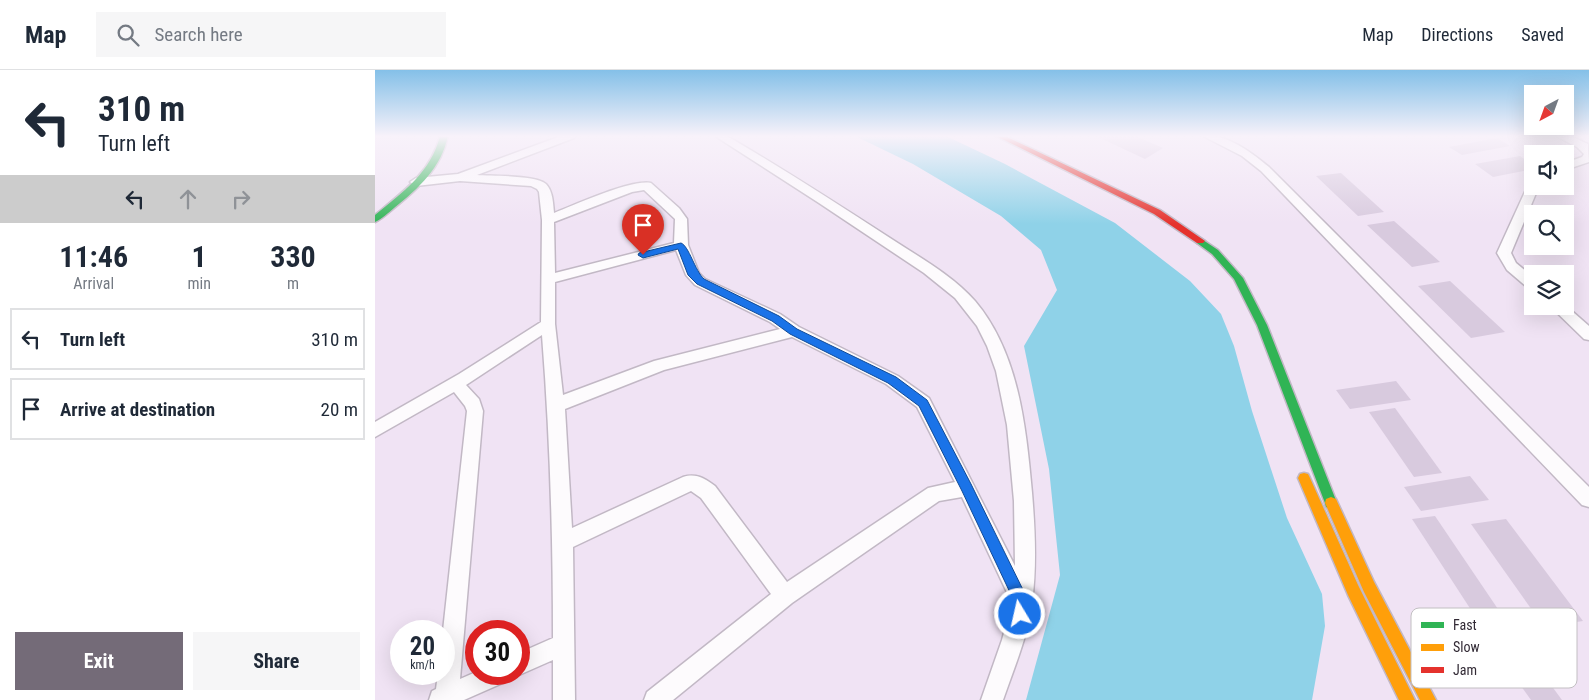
<!DOCTYPE html>
<style>
body{margin:0;font-family:"Roboto Condensed",sans-serif;background:#f6f6f7;color:#1f2937;height:100vh;display:flex;flex-direction:column;font-size:19px;white-space:nowrap}
*{box-sizing:border-box;margin:0}
p{font-size:16px;color:#747a83}
.icon{flex:none;width:28px;height:28px;fill:none;stroke:currentColor;stroke-width:2;stroke-linecap:round;stroke-linejoin:round}
.map{position:relative;flex:1;overflow:hidden}
.drawer{display:flex;flex-direction:column;background:#fff;width:375px}
.drawer>*{flex:none}
.guide{background:#fff;color:#1f2937;overflow:hidden}
.needle{width:32px;rotate:221deg}
.tools{position:absolute;left:1149px;top:15px;display:grid;gap:10px}
.tools a{display:grid;place-items:center;width:50px;height:50px;border-radius:0px;background:#fff;box-shadow:0 5px 20px #0002;font-size:25px}
.speed{position:absolute;left:15px;top:550px;display:flex;gap:10px;font-size:25px;font-weight:700;text-align:center}
.speed>*{display:grid;place-content:center;width:65px;height:65px;border-radius:50%;background:#fff;box-shadow:0 5px 20px #0002;line-height:1}
.speed small{font-size:12px;font-weight:400}
.speed .limit{border:8px solid #d22;background:#fff;color:#111}
.pin{position:absolute;display:grid;place-items:center;width:42px;height:42px;color:#fff;margin:-51px -21px;border-radius:50% 50% 50% 0;rotate:-45deg;box-shadow:0 0 5px #0007}
.pin .icon{rotate:45deg}
.me{position:absolute;width:55px;margin:-28px;rotate:351deg;stroke-linejoin:round;filter:drop-shadow(0 0 4px #0008)}
.turn{display:flex;align-items:center;gap:18px;height:105px;padding:0 15px;font-size:22px}
.turn .icon{width:65px;height:65px;stroke-width:2.5}
.turn b{display:block;font-size:35px;line-height:42px}
.lanes{display:flex;align-items:center;height:48px;padding:0 15px;background:#0003;justify-content:center;gap:25px;direction:ltr}
.lanes .off{opacity:.35}
.eta{display:flex;justify-content:space-evenly;align-items:center;height:85px;text-align:center}
.eta b{font-size:30px;font-weight:700;line-height:35px}
.cta{display:flex;gap:10px;margin-top:auto;padding:10px 15px}
.cta a{flex:1;height:58px;border-radius:0px;background:#746b78;color:#fff;font-size:20px;font-weight:700;line-height:58px;text-align:center}
.cta a+a{background:#f6f6f7;color:#1f2937}
ul{padding:0;list-style:none}
li{display:flex;align-items:center;gap:15px;height:62px;margin:0 10px 8px;padding:0 5px;border:2px solid #e0e1e3;border-radius:0px}
li div{flex:1}
li b{display:block;font-size:19px}
li em{font-style:normal}
header{display:flex;align-items:center;gap:30px;box-sizing:border-box;height:70px;padding:0 25px;background:#fff;border-bottom:1px solid #e0e1e3}
header strong{font-size:24px}
nav{display:flex;gap:28px;margin-inline-start:auto;font-size:18px}
.search{width:350px;height:45px;background:#f6f6f7;display:flex;align-items:center;gap:12px;box-sizing:border-box;padding:0 18px;border-radius:0px;color:#747a83;font-size:19px}
main{display:flex;flex:1;min-height:0}
.map>svg:first-child{display:block}
</style>
<header>
<strong>Map</strong>
<div class="search"><svg class="icon" aria-label="search" viewBox="0 0 24 24"><circle cx="10" cy="10" r="6"/><path d="M15 15l6 6"/></svg>Search here</div>
<nav><a>Map</a><a>Directions</a><a>Saved</a></nav>
</header>
<main>
<section class="drawer">
<div class="guide">
<div class="turn"><svg class="icon" aria-label="left" viewBox="0 0 24 24"><path d="M17 20v-9H6M10 6l-5 5 5 5"/></svg><div><b>310 m</b>Turn left</div></div>
<div class="lanes"><svg class="icon" aria-label="left" viewBox="0 0 24 24"><path d="M17 20v-9H6M10 6l-5 5 5 5"/></svg><svg class="icon off" aria-label="ahead" viewBox="0 0 24 24"><path d="M12 20V5M6 11l6-6 6 6"/></svg><svg class="icon off" aria-label="right" viewBox="0 0 24 24"><path d="M7 20v-9h11M14 6l5 5-5 5"/></svg></div>
</div>
<div class="eta">
<div><b>11:46</b><p>Arrival</p></div>
<div><b>1</b><p>min</p></div>
<div><b>330</b><p>m</p></div>
</div>
<ul>
<li><svg class="icon" aria-label="left" viewBox="0 0 24 24"><path d="M17 20v-9H6M10 6l-5 5 5 5"/></svg><div><b>Turn left</b></div><em>310 m</em></li>
<li><svg class="icon" aria-label="arrive" viewBox="0 0 24 24"><path d="M6 21V4h12l-3 4 3 4H6"/></svg><div><b>Arrive at destination</b></div><em>20 m</em></li>
</ul>
<div class="cta"><a>Exit</a><a>Share</a></div>
</section>
<div class="map">
<svg width="1214" height="630" viewBox="0 0 1214 630">
<rect width="100%" height="100%" fill="#f0e3f4"/>
<!-- water -->
<path fill="#8fd2e8" d="M480,66H571L630,94L740,153L815,211L846,244L859,276L877,341L912,448L947,524L950,556L937,630H651L685,505L674,399L649,276L682,220L666,180L626,146L538,94Z"/>
<!-- building -->
<g fill="#d8cade">
<path d="M721,66H760L788,78L770,89Z"/>
<path d="M1122,68L1135,76L1087,85L1074,77Z"/>
<path d="M1145,86L1158,95V99L1118,107L1100,94Z"/>
<path d="M966,103L1009,142L983,146L941,106Z"/>
<path d="M1019,151L1065,192L1037,197L992,155Z"/>
<path d="M1075,211L1130,262L1096,268L1043,216Z"/>
<path d="M1021,311L1036,330L975,339L961,320Z"/>
<path d="M1020,338L1067,403L1039,407L994,342Z"/>
<path d="M1095,406L1114,430L1046,441L1029,417Z"/>
<path d="M1060,446L1150,579L1124,583L1037,449Z"/>
<path d="M1131,449L1208,551L1169,557L1096,454Z"/>
<path d="M1159,592L1187,630H1156L1133,598Z"/>
</g>
<g fill="none" stroke-linecap="round" stroke-linejoin="round">
<!-- street casing -->
<g stroke="#c2b8c5" stroke-width="3">
<g id="street">
<path d="M186,66H200L199,68L102,105C116,106 161,105 171,114C178,121 178,134 179,143C200,135 256,109 276,113L304,138L312,149L313,175L324,203L330,209L405,244L424,257L523,306L554,328L640,496L639,431L632,355L621,301L612,276L602,256L580,228L549,203L444,133L340,66H352C407,98 461,133 515,168C544,187 577,205 600,231C644,283 651,357 657,423C660,459 662,496 657,532C653,566 639,598 628,630H606L627,570L637,533L587,427L564,431L417,533L298,630H269L272,622L396,524L326,428L316,421L198,477L200,630H178V590L144,605L141,604H144V583L178,568C178,467 175,366 167,265L91,315L104,329L108,341L85,609L101,602V604H133L130,612L89,630H54L57,621L61,619L63,604H69L68,561L92,341L90,336L79,322L0,367V352L84,304L166,252L167,150L164,122L162,119L156,116L85,111L41,116L35,112L41,108L83,104ZM269,120L300,149L299,173L180,203L179,152L257,122ZM301,180L311,205L320,215L395,252L405,259L279,291L188,325L180,254V212ZM417,267L511,314L542,337L580,412L553,418L412,512L340,416C329,408 321,403 308,407L197,458L190,339L289,300Z"/>
<path d="M828,66C851,63 876,82 894,97L1214,417V437L1207,435L886,101L867,86Z"/>
<path d="M1181,66H1195L1213,74L1214,92L1190,100V93L1207,87L1209,84L1202,77Z"/>
<path d="M1154,113H1158V116H1164L1136,183L1141,193L1158,207V220L1153,218L1132,200L1122,183Z"/>
<path d="M1190,235L1214,256V270L1209,269L1175,236Z"/>
</g>
</g>
<!-- fast casing -->
<g stroke="#c2b8c5" stroke-width="3">
<g id="fast">
<path d="M65,66H73C66,98 44,118 19,138C13,143 7,149 0,152V145C28,122 56,102 65,66Z"/>
<path d="M825,168L843,180L868,208L892,255L962,433L961,437L956,439L951,437L950,433L882,255L859,209L837,184L822,173V169Z"/>
</g>
</g>
<!-- slow casing -->
<g stroke="#c2b8c5" stroke-width="3">
<g id="slow">
<path d="M929,403L933,404L935,408L983,515L1040,630H1024L973,525L923,408L925,404Z"/>
<path d="M956,427L961,429L999,512L1061,630H1045L989,522L950,433L951,429Z"/>
</g>
</g>
<!-- jam casing -->
<g stroke="#c2b8c5" stroke-width="3">
<path id="jam" d="M621,66H630L785,140L830,171L828,173H822L779,144Z"/>
</g>
<!-- street -->
<use href="#street" fill="#fdfbfd" fill-rule="evenodd"/>
<!-- fast -->
<use href="#fast" fill="#30b455" fill-rule="evenodd"/>
<!-- slow -->
<use href="#slow" fill="#ff9f0a" fill-rule="evenodd"/>
<!-- jam -->
<use href="#jam" fill="#e5322d" fill-rule="evenodd"/>
</g>
<!-- sky -->
<linearGradient id="sky" x2="0" y2="1"><stop stop-color="#84c0e8"/><stop offset="0.43" stop-color="#f8f2fa"/><stop offset="1" stop-color="#f8f2fa" stop-opacity="0"/></linearGradient>
<rect width="1214" height="154" fill="url(#sky)"/>
<!-- route -->
<path fill="#1a73e8" stroke="#114b97" d="M306,173C314,176 320,201 329,209L404,246L422,259L521,307L552,330L596,414L652,528L654,533L650,549L645,551L639,549L637,544L640,533L587,421L544,336L513,313L415,264L397,251L322,214L313,205L303,179L268,188L263,185L264,183Z"/>
<!-- legend -->
<rect x="1036" y="538" width="166" height="80" rx="8" fill="#fff" stroke="#c2bfc2" stroke-width="1"/>
<rect x="1046" y="552" width="23" height="6" fill="#30b455"/>
<rect x="1046" y="574" width="23" height="7" fill="#ff9f0a"/>
<rect x="1046" y="597" width="23" height="6" fill="#e5322d"/>
<g font-size="14" fill="#322a35">
<text x="1078" y="560">Fast</text>
<text x="1078" y="582">Slow</text>
<text x="1078" y="605">Jam</text>
</g>
</svg>
<div class="tools">
<a><svg class="needle" viewBox="-14 -14 28 28"><path d="M0-13l5 13h-10z" fill="#e53935"/><path d="M0 13l5-13h-10z" fill="#747a83"/></svg></a>
<a><svg class="icon" aria-label="sound" viewBox="0 0 24 24"><path d="M4 9h4l5-4v14l-5-4H4zM17 9q2 3 0 6"/></svg></a>
<a><svg class="icon" aria-label="search" viewBox="0 0 24 24"><circle cx="10" cy="10" r="6"/><path d="M15 15l6 6"/></svg></a>
<a><svg class="icon" aria-label="layers" viewBox="0 0 24 24"><path d="M12 4l9 5-9 5-9-5zM3 14l9 5 9-5"/></svg></a>
</div>
<div class="speed"><div>20<small>km/h</small></div><div class="limit">30</div></div>
<div class="pin" style="left:268px;top:185px;background:#d93025"><svg class="icon" aria-label="arrive" viewBox="0 0 24 24"><path d="M6 21V4h12l-3 4 3 4H6"/></svg></div>
<svg class="me" style="left:645px;top:544px" viewBox="-20 -20 40 40"><circle r="17" fill="#1a73e8" stroke="#fff" stroke-width="3"/><path d="M0-11L8 9 0 5-8 9z" fill="#fff"/></svg>
</div>
</main>
